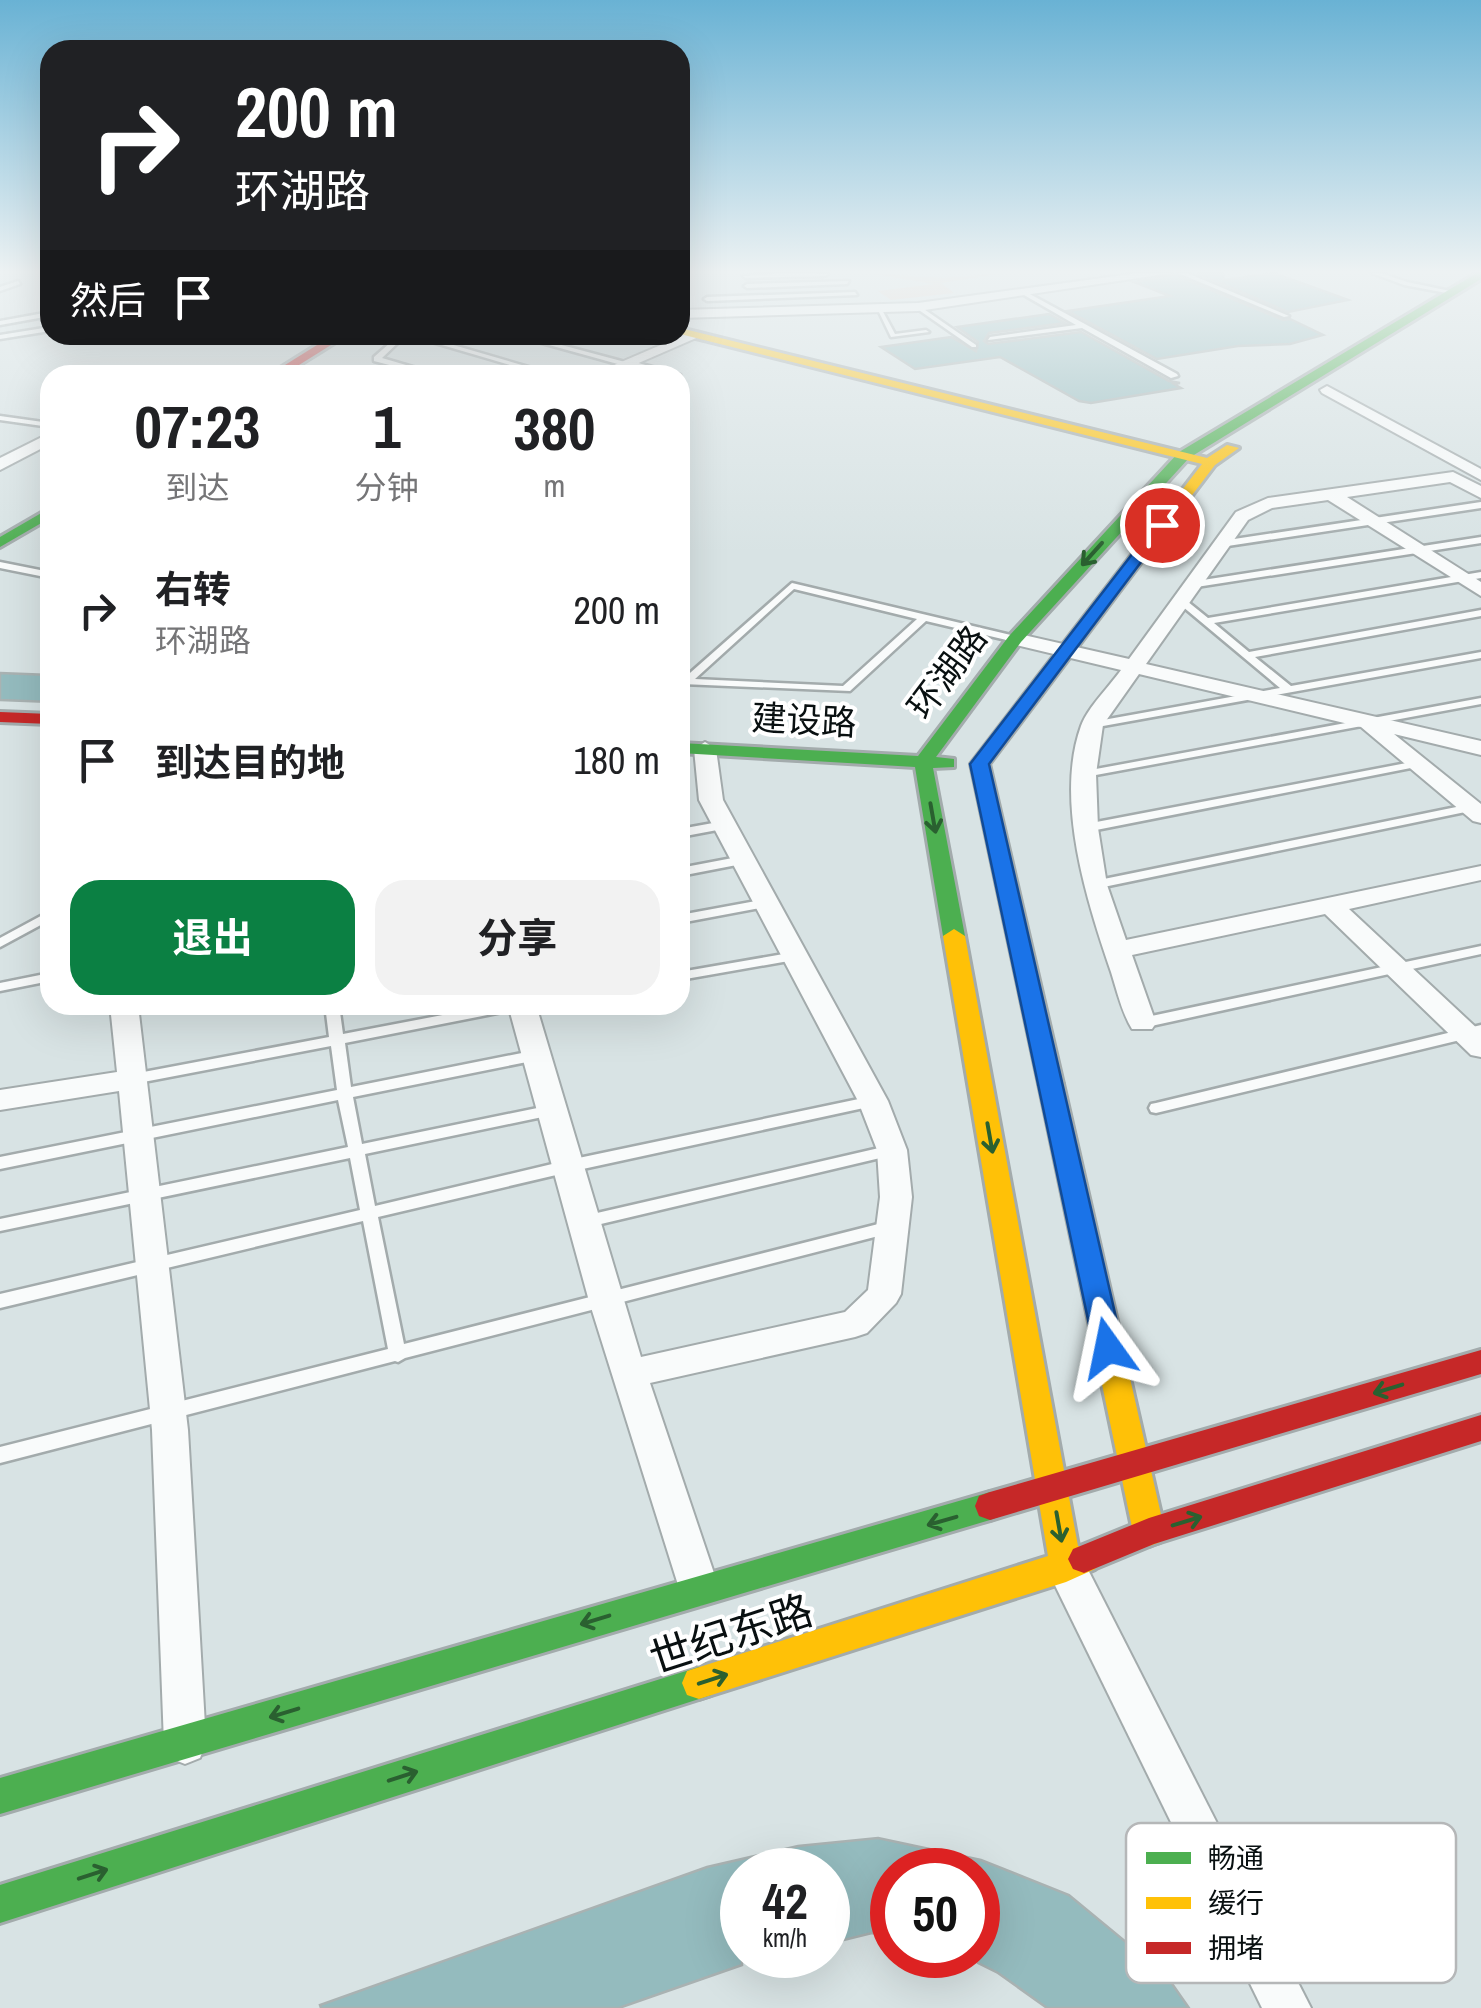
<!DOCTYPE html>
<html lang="zh">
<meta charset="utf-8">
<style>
body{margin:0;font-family:"Archivo Narrow","Noto Sans SC",sans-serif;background:#f2f2f2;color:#202124;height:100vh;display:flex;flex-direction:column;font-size:38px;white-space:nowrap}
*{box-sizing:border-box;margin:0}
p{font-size:32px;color:#757577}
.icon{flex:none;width:55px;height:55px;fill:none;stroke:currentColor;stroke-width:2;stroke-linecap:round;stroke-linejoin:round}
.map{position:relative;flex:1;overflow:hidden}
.side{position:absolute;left:40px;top:365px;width:650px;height:650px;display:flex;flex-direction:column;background:#fff;border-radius:30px;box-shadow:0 10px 40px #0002}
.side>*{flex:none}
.hud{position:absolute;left:40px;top:40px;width:650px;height:305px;border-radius:30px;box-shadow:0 10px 40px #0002;background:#202124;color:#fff;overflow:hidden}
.speed{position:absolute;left:720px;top:1848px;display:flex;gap:20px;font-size:50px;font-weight:700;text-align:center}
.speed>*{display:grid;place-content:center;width:130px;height:130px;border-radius:50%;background:#fff;box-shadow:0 10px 40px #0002;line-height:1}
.speed small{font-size:25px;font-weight:400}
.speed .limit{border:15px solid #d22;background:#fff;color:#111}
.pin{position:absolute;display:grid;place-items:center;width:85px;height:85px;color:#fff;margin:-42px;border:5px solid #fff;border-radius:50%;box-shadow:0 2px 10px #0007}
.me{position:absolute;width:110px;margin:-55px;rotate:348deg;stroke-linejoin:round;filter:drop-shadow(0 0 8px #0008)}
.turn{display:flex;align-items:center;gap:35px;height:210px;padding:0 30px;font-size:45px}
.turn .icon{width:130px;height:130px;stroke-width:2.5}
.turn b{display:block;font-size:70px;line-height:85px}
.then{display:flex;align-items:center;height:95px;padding:0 30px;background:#0003;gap:20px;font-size:38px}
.eta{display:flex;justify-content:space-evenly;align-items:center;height:170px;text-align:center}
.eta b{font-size:60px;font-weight:700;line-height:70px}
.action{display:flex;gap:20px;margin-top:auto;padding:20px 30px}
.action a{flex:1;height:115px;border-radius:30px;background:#0b8043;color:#fff;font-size:40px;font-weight:700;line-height:115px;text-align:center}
.action a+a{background:#f2f2f2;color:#202124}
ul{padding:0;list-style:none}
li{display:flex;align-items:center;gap:30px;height:150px;padding:0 30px}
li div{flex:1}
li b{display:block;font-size:38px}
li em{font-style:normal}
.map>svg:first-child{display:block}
</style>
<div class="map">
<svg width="1481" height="2008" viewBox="0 0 1481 2008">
<rect width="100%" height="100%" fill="#d8e3e4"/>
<!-- green -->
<path fill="#e7ccbf" d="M867,273L944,278L1004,273L941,283L954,293L891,300L878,291L934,284Z"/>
<!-- building -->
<g fill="#94bbbe" stroke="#a9b2b2" stroke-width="2.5">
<path d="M1197,273H1223L1224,280L1274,273L1348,300L1288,312Z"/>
<path d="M1175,275L1283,320L1290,319L1323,335L1290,344L1238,346L1157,359L1068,311L1170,296L1134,282Z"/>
<path d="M1049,314L1065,323L989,333L984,341L988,344L1081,332L1169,381L1180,383L1174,384L1181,388L1091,403L1079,401L1000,357L915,369L881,347L951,337L976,351L978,342L957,327Z"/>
<path d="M0,673L50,675V702L0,700Z"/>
<path d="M878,1838L981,1860L1069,1895L1166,1975L1189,2008H1047L998,1973L978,1963V1870H892V1936L872,1933L828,1944V1870H742V1965L619,2008H321L320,2005L707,1867L798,1846Z"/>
</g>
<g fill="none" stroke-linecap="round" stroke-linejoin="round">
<!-- lane casing -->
<g stroke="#a3abac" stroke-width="5">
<g id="lane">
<path d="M787,273L828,274L825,276L746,278L743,276Z"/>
<path d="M1178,273H1187L1289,316L1284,317Z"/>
<path d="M1372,273H1381L1407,282L1455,292L1452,294L1404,285Z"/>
<path d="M18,281L20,284L0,291V287Z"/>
<path d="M849,281L847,284L747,288L744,286L747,284Z"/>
<path d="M855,292L857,295L707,301L704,299L707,297Z"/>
<path d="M1026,292L1177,374L1178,376L1171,378L1082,328L988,340L990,337L1076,325L1024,295Z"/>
<path d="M918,305L976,345V347H972L916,308Z"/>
<path d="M877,308H881L895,334L926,330L929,332L891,337Z"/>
<path d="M50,312V316L0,325V321Z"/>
<path d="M50,327V331L0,339V335Z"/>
<path d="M399,335H406L382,358L440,375H428L374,361V357Z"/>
<path d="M408,335H419L556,375H544Z"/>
<path d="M513,335H524L625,362L628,360L680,375H668L628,364L625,366Z"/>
<path d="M644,335H656L681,342L678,344Z"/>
<path d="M0,416L50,423V427L0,420Z"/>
<path d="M1481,502V508L1221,547L1216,544L1221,541Z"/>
<path d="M1481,537V543L1190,588L1185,585L1190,582Z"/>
<path d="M0,562L50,572V578L0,568Z"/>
<path d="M1481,572V578L1214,623L1249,652L1481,610V616L1255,657L1291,686L1481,652V658L1092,728L1087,725L1092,722L1280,688L1176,601V597H1182L1208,618Z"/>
<path d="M792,583L1015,636L1020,639L1015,642L926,621L850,691L682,684V680ZM794,589L917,619L843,686L695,679Z"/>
<path d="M1481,698V704L1085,777L1079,774L1085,771Z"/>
<path d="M1417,761L1421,762V766L1086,832L1080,828L1086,824Z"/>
<path d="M1471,804L1475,806L1477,808L1475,810L1094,889L1088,885L1094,881Z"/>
<path d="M724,821L728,822L730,825L728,828L680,837V829Z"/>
<path d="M743,856L747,857L749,860L747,863L680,876V868Z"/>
<path d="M767,899L771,900L773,903L771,906L680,923V915Z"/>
<path d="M50,911V920L0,947V938Z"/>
<path d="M1481,946V954L1142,1028L1135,1023L1142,1018Z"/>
<path d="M795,952L800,953L802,956L800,959L680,980V972Z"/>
<path d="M50,973V981L0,991V983Z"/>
<path d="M325,1005H339L343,1034L495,1005H525L518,1009L345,1043L351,1087L537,1050L544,1055L537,1060L353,1097L362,1144L552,1105L557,1106L559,1110L557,1114L552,1115L365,1154L375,1206L569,1160L873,1096L878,1097L880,1101L878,1105L873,1106L569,1172L378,1217L404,1344L894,1220L900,1222L902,1226L900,1230L894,1232L405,1358L398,1362L395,1361L0,1463V1447L388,1349L363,1221L0,1308V1294L360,1210L350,1158L0,1231V1219L348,1147L338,1100L0,1169V1157L337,1090L331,1046L133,1084L126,1079L133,1074L329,1037Z"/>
<path d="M1481,1025V1035L1156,1113L1151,1112L1149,1108L1151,1104L1156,1103Z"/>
<path d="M892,1145L897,1146L900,1150L897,1154L584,1228L578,1226L576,1222L578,1218L584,1216Z"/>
</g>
</g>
<!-- street casing -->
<g stroke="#a3abac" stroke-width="4">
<g id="street">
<path d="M1138,273H1172L918,311L680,318V310L918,303Z"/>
<path d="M691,332L703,335L611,375H591Z"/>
<path d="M1327,386L1481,469V480L1322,393L1320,390Z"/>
<path d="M50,433V444L0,470V458Z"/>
<path d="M1453,472L1481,486V498L1450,482L1347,497L1481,582V596L1328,500L1272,508L1248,520L1146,664L1481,741V755L1394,734L1481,804V823L1473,821L1361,727L1139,674L1103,725L1096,774L1098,828L1107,885L1126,940L1481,866V880L1349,909L1481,1032V1057L1471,1055L1325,914L1132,955L1156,1023L1152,1029H1132C1122,1013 1117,991 1111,972C1088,904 1054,801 1081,726C1088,707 1109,687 1121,670L1008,643L1005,639L1015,633L1129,659L1236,512L1268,498Z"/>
<path d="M705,742L716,749L723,800L888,1101L907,1150L912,1197L901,1294L896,1303L867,1333L855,1337L650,1383L719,1588L713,1601L699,1606L685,1601L679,1588L589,1301L508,1005H536L641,1357L845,1312L868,1290L880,1197L877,1150L858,1101L699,800L694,749Z"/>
<path d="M110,1005H138L188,1430L206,1743L200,1758L185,1764L170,1758L164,1743L152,1430L119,1091L0,1110V1090L117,1072Z"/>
<path d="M1066,1549L1080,1554L1311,2008H1262L1046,1567L1052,1554Z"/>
</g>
</g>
<!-- fast casing -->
<g stroke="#a3abac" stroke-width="6">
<g id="fast">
<path d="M1477,273H1481V279L1189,458L1021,642L936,757L954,759V767L933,768L965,936L962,941H946L943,936L915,767L680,753V743L918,756L1009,636L1179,452Z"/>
<path d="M50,508V518L0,547V537Z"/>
<path d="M990,1492L1001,1496L1005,1506L1001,1516L990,1520L0,1814V1778Z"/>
<path d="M699,1667L711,1671L716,1683L711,1695L699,1699L0,1923V1885Z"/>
</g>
</g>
<!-- slow casing -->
<g stroke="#a3abac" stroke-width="6">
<g id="slow">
<path d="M680,328L1207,458L1227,445L1239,448L1215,465L1148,553L1143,554L1136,550L1202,464L680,334Z"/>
<path d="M954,929L965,936L1078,1546L1095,1549L1100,1559L1095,1569L1066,1582L699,1699L687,1695L682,1683L687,1671L1048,1556L943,936Z"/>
<path d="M1051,1076L1063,1084L1165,1532L1160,1542L1149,1546L1138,1542L1133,1532L1039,1084Z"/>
</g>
</g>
<!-- jam casing -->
<g stroke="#a3abac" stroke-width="6">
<g id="jam">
<path d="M333,335H347L283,375H269Z"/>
<path d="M1143,546L1150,550L1148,553L989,764L1063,1084L1051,1092L1039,1084L971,764L1138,547Z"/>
<path d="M0,712L50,714V724L0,722Z"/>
<path d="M1481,1350V1374L990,1520L979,1516L975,1506L979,1496L990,1492Z"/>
<path d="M1481,1415V1441L1154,1544L1084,1573L1073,1569L1068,1559L1073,1549L1149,1518Z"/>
</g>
</g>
<!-- lane -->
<use href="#lane" fill="#f9fbfb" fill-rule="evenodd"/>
<!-- street -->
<use href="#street" fill="#f9fbfb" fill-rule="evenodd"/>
<!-- fast -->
<use href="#fast" fill="#4caf50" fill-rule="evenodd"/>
<!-- slow -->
<use href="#slow" fill="#ffc107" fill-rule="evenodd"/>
<!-- jam -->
<use href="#jam" fill="#c62828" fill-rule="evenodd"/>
</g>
<!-- one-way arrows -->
<defs><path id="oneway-shaft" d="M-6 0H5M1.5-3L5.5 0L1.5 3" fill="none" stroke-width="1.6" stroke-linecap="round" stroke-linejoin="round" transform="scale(2.5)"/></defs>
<g stroke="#2a6030">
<use href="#oneway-shaft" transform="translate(1092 554) rotate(132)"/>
<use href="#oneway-shaft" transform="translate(933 818) rotate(80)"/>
<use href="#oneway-shaft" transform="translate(990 1138) rotate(80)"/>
<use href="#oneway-shaft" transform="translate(1388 1389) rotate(163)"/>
<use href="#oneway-shaft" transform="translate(942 1521) rotate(164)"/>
<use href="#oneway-shaft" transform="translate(1187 1521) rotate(-17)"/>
<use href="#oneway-shaft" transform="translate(1059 1527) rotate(80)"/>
<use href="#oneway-shaft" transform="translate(595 1620) rotate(163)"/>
<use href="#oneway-shaft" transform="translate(713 1679) rotate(-18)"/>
<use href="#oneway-shaft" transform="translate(284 1713) rotate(163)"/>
<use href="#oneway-shaft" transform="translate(403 1776) rotate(-18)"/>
<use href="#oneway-shaft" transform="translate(93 1874) rotate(-18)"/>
</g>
<!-- sky -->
<linearGradient id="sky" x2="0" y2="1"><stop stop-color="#69b2d4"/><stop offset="0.49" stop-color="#edf2f3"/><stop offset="1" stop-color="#edf2f3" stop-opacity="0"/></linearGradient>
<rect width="1481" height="554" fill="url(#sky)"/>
<!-- route -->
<path fill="#1a73e8" stroke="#114b97" stroke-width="2.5" d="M1157,522L1169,525L989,764L1123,1348L1119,1356L1108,1360L1098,1356L1094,1348L970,764Z"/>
<g text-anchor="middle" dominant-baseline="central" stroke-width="8" stroke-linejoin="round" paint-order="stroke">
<!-- street labels -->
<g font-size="35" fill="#091011" stroke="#fff">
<text transform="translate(947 672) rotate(-53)">环湖路</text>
<text transform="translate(804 720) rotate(3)">建设路</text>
</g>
<!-- near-street labels -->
<g font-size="42" fill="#091011" stroke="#fff">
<text transform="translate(731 1634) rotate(-18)">世纪东路</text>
</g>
</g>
<!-- legend -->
<rect x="1126" y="1823" width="330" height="160" rx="15" fill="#fff" stroke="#b5b7b8" stroke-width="2.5"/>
<rect x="1146" y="1852" width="45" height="12" fill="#4caf50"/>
<rect x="1146" y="1897" width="45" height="12" fill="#ffc107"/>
<rect x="1146" y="1942" width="45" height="12" fill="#c62828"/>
<g font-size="28" fill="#091011">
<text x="1208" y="1868">畅通</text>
<text x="1208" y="1913">缓行</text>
<text x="1208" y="1958">拥堵</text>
</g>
</svg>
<div class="speed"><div>42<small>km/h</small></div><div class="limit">50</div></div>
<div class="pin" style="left:1162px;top:525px;background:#d93025"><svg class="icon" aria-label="arrive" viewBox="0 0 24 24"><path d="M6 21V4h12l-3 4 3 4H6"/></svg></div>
<svg class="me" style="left:1108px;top:1348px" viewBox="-20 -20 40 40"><path d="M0-17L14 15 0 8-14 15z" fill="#1a73e8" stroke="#fff" stroke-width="4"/></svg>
<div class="hud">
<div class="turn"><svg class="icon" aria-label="right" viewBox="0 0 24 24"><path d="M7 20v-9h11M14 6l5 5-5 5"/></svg><div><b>200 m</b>环湖路</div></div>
<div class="then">然后<svg class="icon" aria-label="arrive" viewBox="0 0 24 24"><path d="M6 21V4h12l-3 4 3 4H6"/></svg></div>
</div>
<section class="side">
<div class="eta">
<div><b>07:23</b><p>到达</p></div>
<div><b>1</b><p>分钟</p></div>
<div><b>380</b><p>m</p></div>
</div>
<ul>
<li><svg class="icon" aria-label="right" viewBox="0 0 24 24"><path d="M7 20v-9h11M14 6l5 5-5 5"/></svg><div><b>右转</b><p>环湖路</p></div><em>200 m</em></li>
<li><svg class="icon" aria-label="arrive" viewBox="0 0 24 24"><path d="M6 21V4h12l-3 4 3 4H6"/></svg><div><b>到达目的地</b></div><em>180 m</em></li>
</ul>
<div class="action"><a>退出</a><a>分享</a></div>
</section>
</div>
